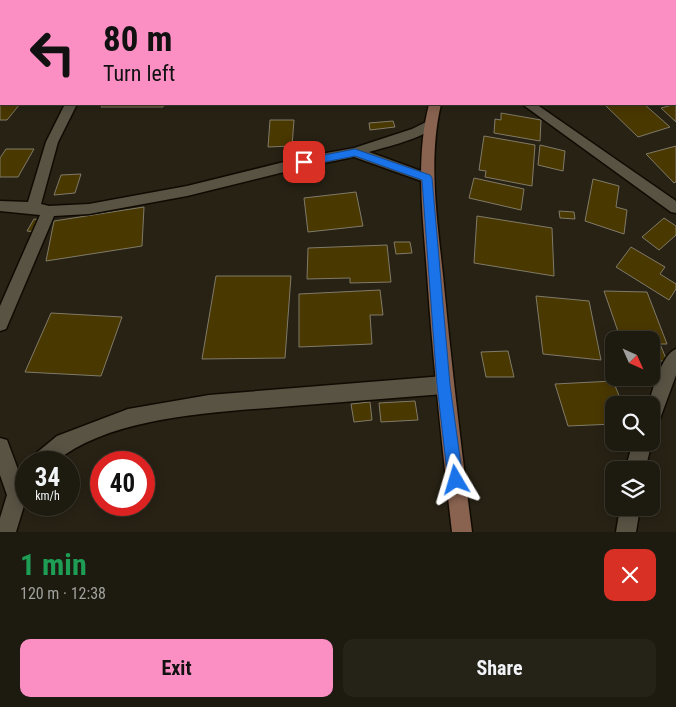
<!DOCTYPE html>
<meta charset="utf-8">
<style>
body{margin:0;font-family:"Roboto Condensed",sans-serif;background:#252318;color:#f1f3f6;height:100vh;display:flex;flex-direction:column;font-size:19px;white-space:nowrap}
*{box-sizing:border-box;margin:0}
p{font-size:16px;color:#a0a19e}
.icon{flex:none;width:28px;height:28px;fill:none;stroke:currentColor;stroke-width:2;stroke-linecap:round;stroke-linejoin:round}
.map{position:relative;height:532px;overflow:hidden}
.drawer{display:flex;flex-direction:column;background:#1d1a0f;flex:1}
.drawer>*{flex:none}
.hud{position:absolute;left:0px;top:0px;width:676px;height:105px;box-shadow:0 2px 12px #0003,0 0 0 1px #3b382f;background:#fb8fc4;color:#111;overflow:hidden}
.needle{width:32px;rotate:135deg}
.buttons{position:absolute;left:605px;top:331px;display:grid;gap:10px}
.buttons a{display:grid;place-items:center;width:55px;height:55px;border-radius:10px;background:#1d1a0f;box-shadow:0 2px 12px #0003,0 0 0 1px #3b382f;font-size:25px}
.speed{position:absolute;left:15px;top:451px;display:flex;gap:10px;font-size:25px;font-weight:700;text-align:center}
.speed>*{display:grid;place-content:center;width:65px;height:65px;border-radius:50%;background:#1d1a0f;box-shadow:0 2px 12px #0003,0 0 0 1px #3b382f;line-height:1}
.speed small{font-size:12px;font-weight:400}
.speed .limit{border:8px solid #d22;background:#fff;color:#111}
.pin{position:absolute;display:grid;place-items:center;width:42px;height:42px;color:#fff;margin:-21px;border-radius:10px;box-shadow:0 2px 8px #0006}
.me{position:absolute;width:55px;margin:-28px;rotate:353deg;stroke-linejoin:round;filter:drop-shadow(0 0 4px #0008)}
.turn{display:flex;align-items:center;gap:18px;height:105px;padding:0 20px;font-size:22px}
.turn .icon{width:65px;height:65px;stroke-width:2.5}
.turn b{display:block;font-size:35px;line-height:42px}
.round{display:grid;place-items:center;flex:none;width:52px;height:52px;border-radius:10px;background:#252318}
.head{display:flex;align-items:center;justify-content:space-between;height:85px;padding:0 20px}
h1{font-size:30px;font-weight:700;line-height:38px;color:#1e9e55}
.button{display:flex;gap:10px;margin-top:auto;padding:10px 20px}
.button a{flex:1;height:58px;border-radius:10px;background:#fb8fc4;color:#111;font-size:20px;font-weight:700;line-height:58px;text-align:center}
.button a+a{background:#252318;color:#f1f3f6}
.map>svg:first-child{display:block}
</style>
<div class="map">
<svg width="676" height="532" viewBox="0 0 676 532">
<rect width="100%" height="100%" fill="#272214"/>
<!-- building -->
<g fill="#4a3801" stroke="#807a69">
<path d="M0,101L1,104H20L7,120H0Z"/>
<path d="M103,104H164L163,107H101Z"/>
<path d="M604,104H644L670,127L638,137Z"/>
<path d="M676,104V122L661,108Z"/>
<path d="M501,113L541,120L540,141L494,133L495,119L501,120Z"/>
<path d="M270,120H294L292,146L268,147Z"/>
<path d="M393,121L395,127L370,130L369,123Z"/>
<path d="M484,136L535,145L532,186L485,177L486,171L479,170Z"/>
<path d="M540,145L565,151L563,171L538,165Z"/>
<path d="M676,146V182L674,183L646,154Z"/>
<path d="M6,149H34L18,177H0V158Z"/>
<path d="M81,174L75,193L54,195L61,175Z"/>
<path d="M474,178L524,189L521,210L469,198Z"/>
<path d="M593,179L619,186L616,207L627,210L624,234L585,221Z"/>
<path d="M356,192L363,226L308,232L304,198Z"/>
<path d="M144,207L142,246L46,261L54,221Z"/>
<path d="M559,211L574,212L575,219L560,218Z"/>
<path d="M477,216L552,228L554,276L474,263Z"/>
<path d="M664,218L676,226V235L659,250L642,237Z"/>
<path d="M34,219L44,220L38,232L27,231Z"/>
<path d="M394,242H410L412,253L396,254Z"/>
<path d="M387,245L391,282L350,283V278L307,279L308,248Z"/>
<path d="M631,247L665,267L660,274L676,284V289L669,300L616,267Z"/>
<path d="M216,276H291L285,358L202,359Z"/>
<path d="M380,290L383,315H370L372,344L299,347V294Z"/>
<path d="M604,291L647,292L667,344H660L667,361H651V340H621Z"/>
<path d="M536,296L589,301L601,360L543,354Z"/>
<path d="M51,313L122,317L101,376L25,372Z"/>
<path d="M508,351L514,377H486L481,352Z"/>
<path d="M613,381L623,405H614V424L568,426L555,384Z"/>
<path d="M415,401L418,420L381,422L379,403Z"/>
<path d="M370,402L372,420L354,422L351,404Z"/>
</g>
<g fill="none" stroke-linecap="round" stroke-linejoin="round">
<!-- street casing -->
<g stroke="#100b02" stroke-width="3">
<g id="street">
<rect x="675" y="24" width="1" height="6"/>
<rect x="675" y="53" width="1" height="6"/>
<path d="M65,104H77L58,142L41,204L49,206L89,204L187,186L304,157L354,148L412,129L426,122H434L436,125C426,138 385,147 369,152L432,175L434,178L432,181L427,183L354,157L304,167L187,196L89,214L54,216L6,329L0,331V306L40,215L0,211V201L28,202L46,142Z"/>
<path d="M522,104H536L676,201V213L671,212Z"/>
<path d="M676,349V375L657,427L651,430V405H648C653,390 661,355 676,349Z"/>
<path d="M444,376L450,379L453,385L450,391L444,394C393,398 343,402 292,406C221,412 112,415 55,462H31L34,455L57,436L128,409L209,395Z"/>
<path d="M0,438L7,440L20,475L26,472V499L16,532H0V518L7,495L0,475Z"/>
<path d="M651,439L652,442L645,470H625L633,442H651Z"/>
<path d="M620,508H640L636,532H616Z"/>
</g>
</g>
<!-- secondary casing -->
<g stroke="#100b02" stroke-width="3">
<g id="secondary">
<path d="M466,0H476V1H467Z"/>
<path d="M429,104H441C428,160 437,218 443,275C451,361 461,446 472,532H452C442,446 433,361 427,274C423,217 415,160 429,104Z"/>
</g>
</g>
<!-- street -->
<use href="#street" fill="#595344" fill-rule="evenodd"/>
<!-- secondary -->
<use href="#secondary" fill="#896350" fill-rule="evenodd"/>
</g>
<!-- route -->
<path fill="#1a73e8" stroke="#114b97" d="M355,149L430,175L432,178L450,385L463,480L461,486L456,488L450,486L448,480L437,385L422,180L355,156L304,166L299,162L304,159Z"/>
</svg>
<div class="buttons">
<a><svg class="needle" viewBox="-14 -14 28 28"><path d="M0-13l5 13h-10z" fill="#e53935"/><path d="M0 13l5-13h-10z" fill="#a0a19e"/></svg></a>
<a><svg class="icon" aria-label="search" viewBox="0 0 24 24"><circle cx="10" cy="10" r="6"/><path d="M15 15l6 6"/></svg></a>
<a><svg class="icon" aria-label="layers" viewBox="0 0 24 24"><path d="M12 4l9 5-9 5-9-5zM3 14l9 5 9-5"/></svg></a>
</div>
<div class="speed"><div>34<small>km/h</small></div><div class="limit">40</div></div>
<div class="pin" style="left:304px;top:162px;background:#d93025"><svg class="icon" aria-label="arrive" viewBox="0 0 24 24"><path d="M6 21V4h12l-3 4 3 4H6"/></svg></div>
<svg class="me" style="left:456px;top:480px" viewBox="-20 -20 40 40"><path d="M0-17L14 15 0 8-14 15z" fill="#1a73e8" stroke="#fff" stroke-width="4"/></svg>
<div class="hud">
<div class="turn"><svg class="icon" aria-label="left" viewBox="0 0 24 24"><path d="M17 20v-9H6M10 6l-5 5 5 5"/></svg><div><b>80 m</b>Turn left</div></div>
</div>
</div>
<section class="drawer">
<div class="head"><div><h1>1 min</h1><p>120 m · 12:38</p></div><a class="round" style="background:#d93025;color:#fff"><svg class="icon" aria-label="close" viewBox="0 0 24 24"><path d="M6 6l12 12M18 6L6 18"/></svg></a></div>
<div class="button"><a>Exit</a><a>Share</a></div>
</section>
